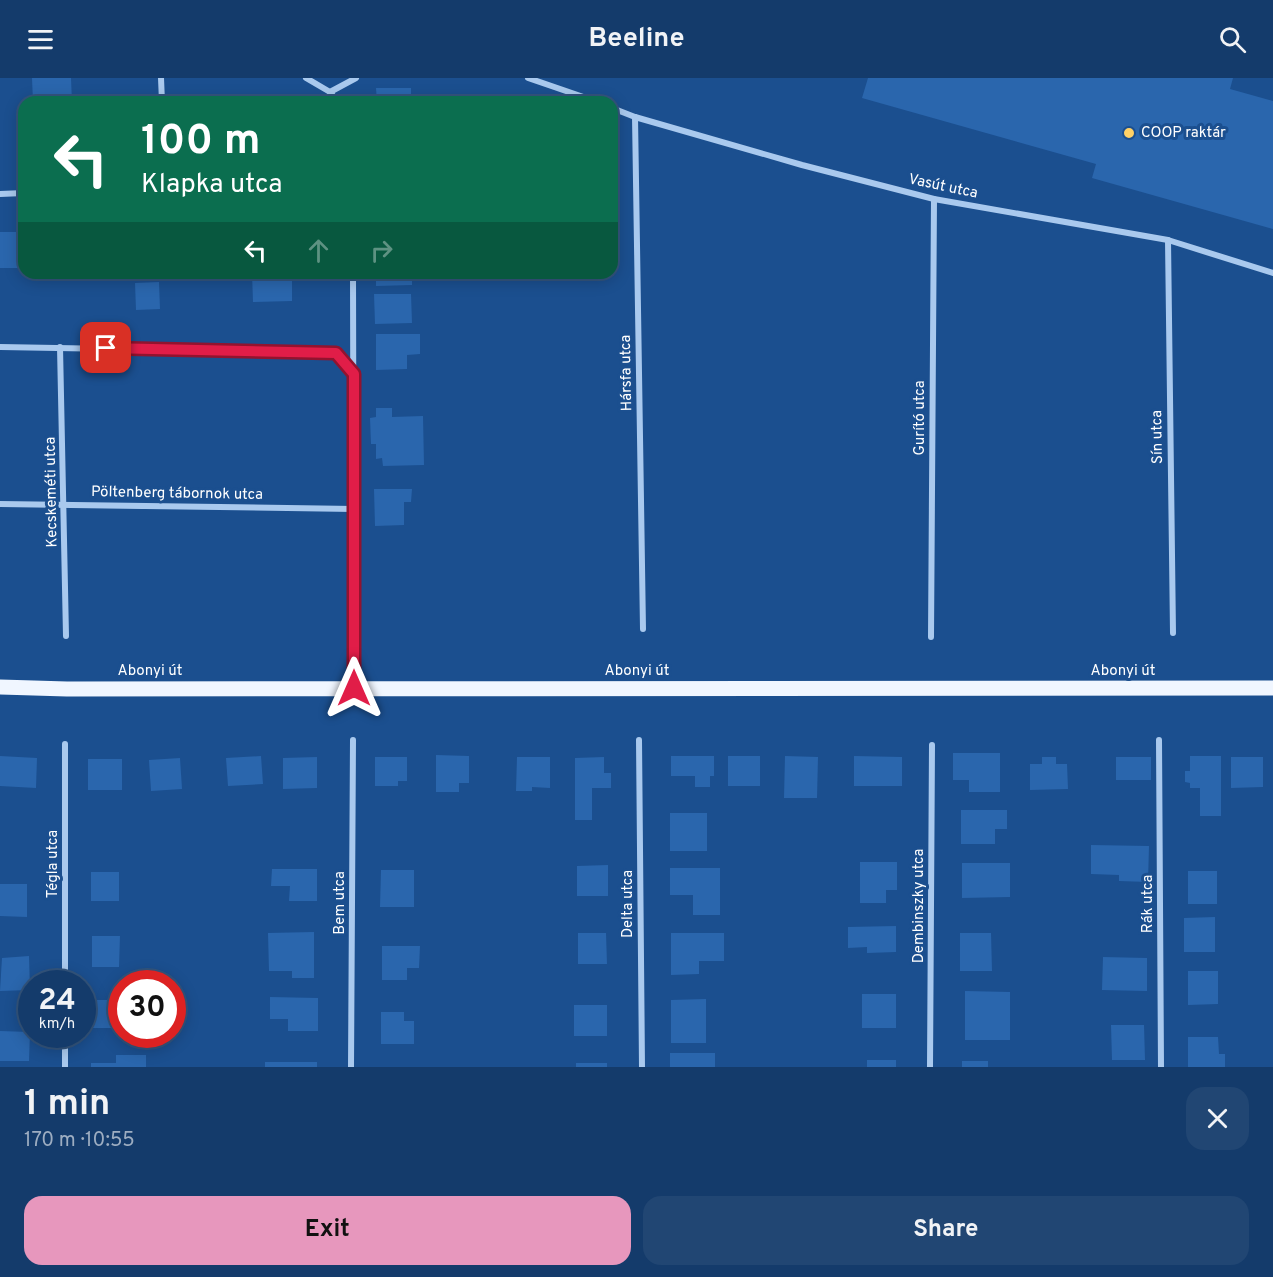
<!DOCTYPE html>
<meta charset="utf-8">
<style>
body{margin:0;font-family:Overpass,sans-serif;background:#214673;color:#f1f3f6;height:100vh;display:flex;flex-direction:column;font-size:22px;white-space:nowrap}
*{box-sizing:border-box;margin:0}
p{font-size:20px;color:#9dadc1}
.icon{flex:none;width:33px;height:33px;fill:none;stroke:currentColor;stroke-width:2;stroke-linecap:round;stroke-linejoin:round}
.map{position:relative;height:989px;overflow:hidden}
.sheet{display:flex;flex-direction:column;background:#143b6b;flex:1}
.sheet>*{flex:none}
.top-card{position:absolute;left:18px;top:18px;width:600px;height:183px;border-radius:18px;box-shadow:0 3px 15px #0003,0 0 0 2px #33557e;background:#0b6e4f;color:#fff;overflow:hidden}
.speed{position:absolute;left:18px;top:892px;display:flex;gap:12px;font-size:30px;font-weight:700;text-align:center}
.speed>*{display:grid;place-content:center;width:78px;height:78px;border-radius:50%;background:#143b6b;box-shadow:0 3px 15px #0003,0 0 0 2px #33557e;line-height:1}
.speed small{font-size:15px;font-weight:400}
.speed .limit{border:9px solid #d22;background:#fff;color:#111}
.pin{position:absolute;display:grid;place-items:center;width:51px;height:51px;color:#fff;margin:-26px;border-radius:12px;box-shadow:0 3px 9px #0006}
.me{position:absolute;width:66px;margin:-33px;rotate:0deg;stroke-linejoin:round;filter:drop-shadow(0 0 4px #0008)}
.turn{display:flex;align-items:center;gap:21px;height:126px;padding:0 24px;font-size:27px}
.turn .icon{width:78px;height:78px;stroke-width:2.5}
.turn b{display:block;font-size:42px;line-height:51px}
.lanes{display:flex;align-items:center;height:57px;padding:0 24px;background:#0003;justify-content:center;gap:30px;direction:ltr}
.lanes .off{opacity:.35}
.round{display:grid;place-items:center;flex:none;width:63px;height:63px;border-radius:18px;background:#214673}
.overview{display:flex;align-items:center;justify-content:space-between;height:102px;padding:0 24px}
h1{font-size:36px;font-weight:700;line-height:45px}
.cta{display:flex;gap:12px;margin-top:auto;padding:12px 24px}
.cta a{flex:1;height:69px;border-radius:18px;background:#e797bd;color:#111;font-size:24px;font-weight:700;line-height:69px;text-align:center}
.cta a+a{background:#214673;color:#f1f3f6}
header{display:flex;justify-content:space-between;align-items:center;height:78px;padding:0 24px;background:#143b6b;font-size:27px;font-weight:700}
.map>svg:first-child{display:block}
</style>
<header><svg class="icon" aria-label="menu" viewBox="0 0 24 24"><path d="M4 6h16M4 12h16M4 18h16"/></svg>Beeline<svg class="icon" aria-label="search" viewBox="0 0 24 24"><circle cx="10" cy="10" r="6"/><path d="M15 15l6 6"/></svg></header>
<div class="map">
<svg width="1273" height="989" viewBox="0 0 1273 989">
<rect width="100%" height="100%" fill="#1b4f8f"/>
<!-- building -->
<g fill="#2a66ad">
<path d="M32,0H71L72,24H33Z"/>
<path d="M868,0H1233L1230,11L1273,23V151L1092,100L1096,86L862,20Z"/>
<path d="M376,10H411V24H377Z"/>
<rect x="0" y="154" width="24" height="36"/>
<path d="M252,195H292V223L253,224Z"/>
<path d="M376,195H412V207L376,208Z"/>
<path d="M159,204L160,231L136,232L135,205Z"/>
<path d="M374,216H411L412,245L375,246Z"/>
<path d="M376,256H420V276L407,277V291L376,292Z"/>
<path d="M376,330H392V339L423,338L424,387L383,388L382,380L376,381V366H371L370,340L376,339Z"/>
<path d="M374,411H412L411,424H404V447L375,448Z"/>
<path d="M953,675H1000V714H969V702H953Z"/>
<path d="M436,677L469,678V705H459V714H436Z"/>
<path d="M0,678L37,680L36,710L0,708Z"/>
<path d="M261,678L263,706L228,708L226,680Z"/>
<path d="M671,678H714V698H710V709H695V698H671Z"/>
<rect x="728" y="678" width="32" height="30"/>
<path d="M785,678L818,679L817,720H784Z"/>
<path d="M854,678L902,679V708H854Z"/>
<path d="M1190,678H1221V738H1200V710H1190V705L1185,704V693H1190Z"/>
<path d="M317,679V710L283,711V680Z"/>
<path d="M375,679H407V703H398V708H375Z"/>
<path d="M517,679H550V710L532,709V713H516Z"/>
<path d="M604,679V695H611V710H592V742H575V680Z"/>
<path d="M1042,679H1056V686H1067L1068,711L1030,712V686H1042Z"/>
<rect x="1116" y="679" width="35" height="23"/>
<path d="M1231,679H1263V709L1231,710Z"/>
<path d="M180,680L182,711L151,713L149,682Z"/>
<rect x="88" y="681" width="34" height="31"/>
<path d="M961,732H1007V751H995V766H961Z"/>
<rect x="670" y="735" width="37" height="38"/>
<path d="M1091,767L1149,768L1148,804L1119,803V797L1091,796Z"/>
<path d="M860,784H897V812H886V825H860Z"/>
<path d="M962,785H1010V819L962,820Z"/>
<path d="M608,787V818H577V788Z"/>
<path d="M670,790H720V837H693V817H670Z"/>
<path d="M272,791H317V823H289L290,808H271Z"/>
<path d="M381,792H414V829H380Z"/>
<rect x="1188" y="793" width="29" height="33"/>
<rect x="91" y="794" width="28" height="29"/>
<path d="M0,806H27V839L0,838Z"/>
<path d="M1215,839V874H1184V840Z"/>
<path d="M896,848V874L867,875V869L848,870V849Z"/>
<path d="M314,854V900H292V893H269L268,855Z"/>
<path d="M578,855H606L607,886H578Z"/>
<path d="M671,855H724V883H699V896L671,897Z"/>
<path d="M960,855H991L992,893H960Z"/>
<path d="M92,858H120L119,889H92Z"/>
<path d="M382,868H420L419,890H407V902H382Z"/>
<path d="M29,878L30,912L0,913L2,880Z"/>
<path d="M1103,879L1147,880V913L1102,912Z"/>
<path d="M1188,893H1218V926L1188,927Z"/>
<path d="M965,913L1010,914V962H965Z"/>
<rect x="862" y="916" width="34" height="34"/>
<path d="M270,919L318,920V953H288V941H270Z"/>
<path d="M706,921V965H671V922Z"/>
<rect x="92" y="922" width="29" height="28"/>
<rect x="574" y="927" width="33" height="31"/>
<path d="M381,934H404V943H414V966H381Z"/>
<path d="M1111,947H1144L1145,982H1112Z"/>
<path d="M0,953L30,954L29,983H0Z"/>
<path d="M1188,959H1218L1219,976H1225V989H1188Z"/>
<rect x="670" y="975" width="45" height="14"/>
<path d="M116,977H146V989H91V985H116Z"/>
<rect x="867" y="982" width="29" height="7"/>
<rect x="962" y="983" width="26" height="6"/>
<rect x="265" y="984" width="52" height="5"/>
<rect x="576" y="985" width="31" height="4"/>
</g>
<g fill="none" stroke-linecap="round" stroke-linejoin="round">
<!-- minor -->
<g stroke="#a9c9ee" stroke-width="6">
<path d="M161,0L162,24"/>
<path d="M306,0L330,14L338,24"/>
<path d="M528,0L598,24"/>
<path d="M330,14L356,0"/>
<path d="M612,30L635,39L802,87L934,121L1168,162L1273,195"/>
<path d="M635,39L643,551"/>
<path d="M0,116L24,115"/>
<path d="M1168,162L1173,555"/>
<path d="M353,195L354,610"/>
<path d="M0,269L336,275L354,296"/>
<path d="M60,269L66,558"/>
<path d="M0,426L354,431"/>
<path d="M931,559L934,121"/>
<path d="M639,662L642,989"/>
<path d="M1159,662L1161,989"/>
<path d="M65,906V666"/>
<path d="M65,989V957"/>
<path d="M351,989L353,662"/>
<path d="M930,989L932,667"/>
</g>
<!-- primary -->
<path stroke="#f0f6ff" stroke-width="15" d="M0,609L67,611L1273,610"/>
</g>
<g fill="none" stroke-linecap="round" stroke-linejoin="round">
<!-- route casing -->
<g stroke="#92132f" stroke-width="15">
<path id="route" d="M106,270L336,275L354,296V610"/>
</g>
<!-- route -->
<use href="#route" stroke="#e11d48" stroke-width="10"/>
</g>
<!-- markers -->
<circle fill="#ffd166" stroke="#1b4f8f" stroke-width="2" cx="1129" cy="55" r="6"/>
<g text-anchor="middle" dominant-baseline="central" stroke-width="6" stroke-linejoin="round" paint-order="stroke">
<!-- poi labels -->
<g font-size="15" fill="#fff" stroke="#1b4f8f" text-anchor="start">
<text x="1141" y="55">COOP raktár</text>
</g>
<!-- street labels -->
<g font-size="15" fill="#fff" stroke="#1b4f8f">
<text transform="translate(943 109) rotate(12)">Vasút utca</text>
<text transform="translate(627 295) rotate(-91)">Hársfa utca</text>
<text transform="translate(920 340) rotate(-90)">Gurító utca</text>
<text transform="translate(1158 359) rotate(-91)">Sín utca</text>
<text transform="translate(52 414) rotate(-91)">Kecskeméti utca</text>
<text transform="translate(177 416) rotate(1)">Pöltenberg tábornok utca</text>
<text x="150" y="593">Abonyi út</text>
<text x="637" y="593">Abonyi út</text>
<text x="1123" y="593">Abonyi út</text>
<text transform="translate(53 786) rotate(-90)">Tégla utca</text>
<text transform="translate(340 825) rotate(-90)">Bem utca</text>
<text transform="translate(628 826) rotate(-90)">Delta utca</text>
<text transform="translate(1148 826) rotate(-90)">Rák utca</text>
<text transform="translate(919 828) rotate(-90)">Dembinszky utca</text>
</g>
</g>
</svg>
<div class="speed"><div>24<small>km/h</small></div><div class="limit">30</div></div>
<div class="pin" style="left:106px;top:270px;background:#d93025"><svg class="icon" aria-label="arrive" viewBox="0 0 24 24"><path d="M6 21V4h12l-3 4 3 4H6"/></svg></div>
<svg class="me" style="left:354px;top:610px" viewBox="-20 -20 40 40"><path d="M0-17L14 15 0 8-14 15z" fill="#e11d48" stroke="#fff" stroke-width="4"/></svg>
<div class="top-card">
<div class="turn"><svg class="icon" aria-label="left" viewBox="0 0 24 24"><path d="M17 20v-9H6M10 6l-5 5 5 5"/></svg><div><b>100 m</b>Klapka utca</div></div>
<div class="lanes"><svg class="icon" aria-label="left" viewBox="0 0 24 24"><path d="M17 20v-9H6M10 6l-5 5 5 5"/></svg><svg class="icon off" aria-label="ahead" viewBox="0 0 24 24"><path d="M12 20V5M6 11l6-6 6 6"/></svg><svg class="icon off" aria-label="right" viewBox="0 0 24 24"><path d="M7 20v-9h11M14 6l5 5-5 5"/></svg></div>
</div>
</div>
<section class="sheet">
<div class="overview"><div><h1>1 min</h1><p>170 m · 10:55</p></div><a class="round"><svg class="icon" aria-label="close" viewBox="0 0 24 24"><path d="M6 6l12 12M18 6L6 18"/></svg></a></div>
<div class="cta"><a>Exit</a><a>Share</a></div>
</section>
